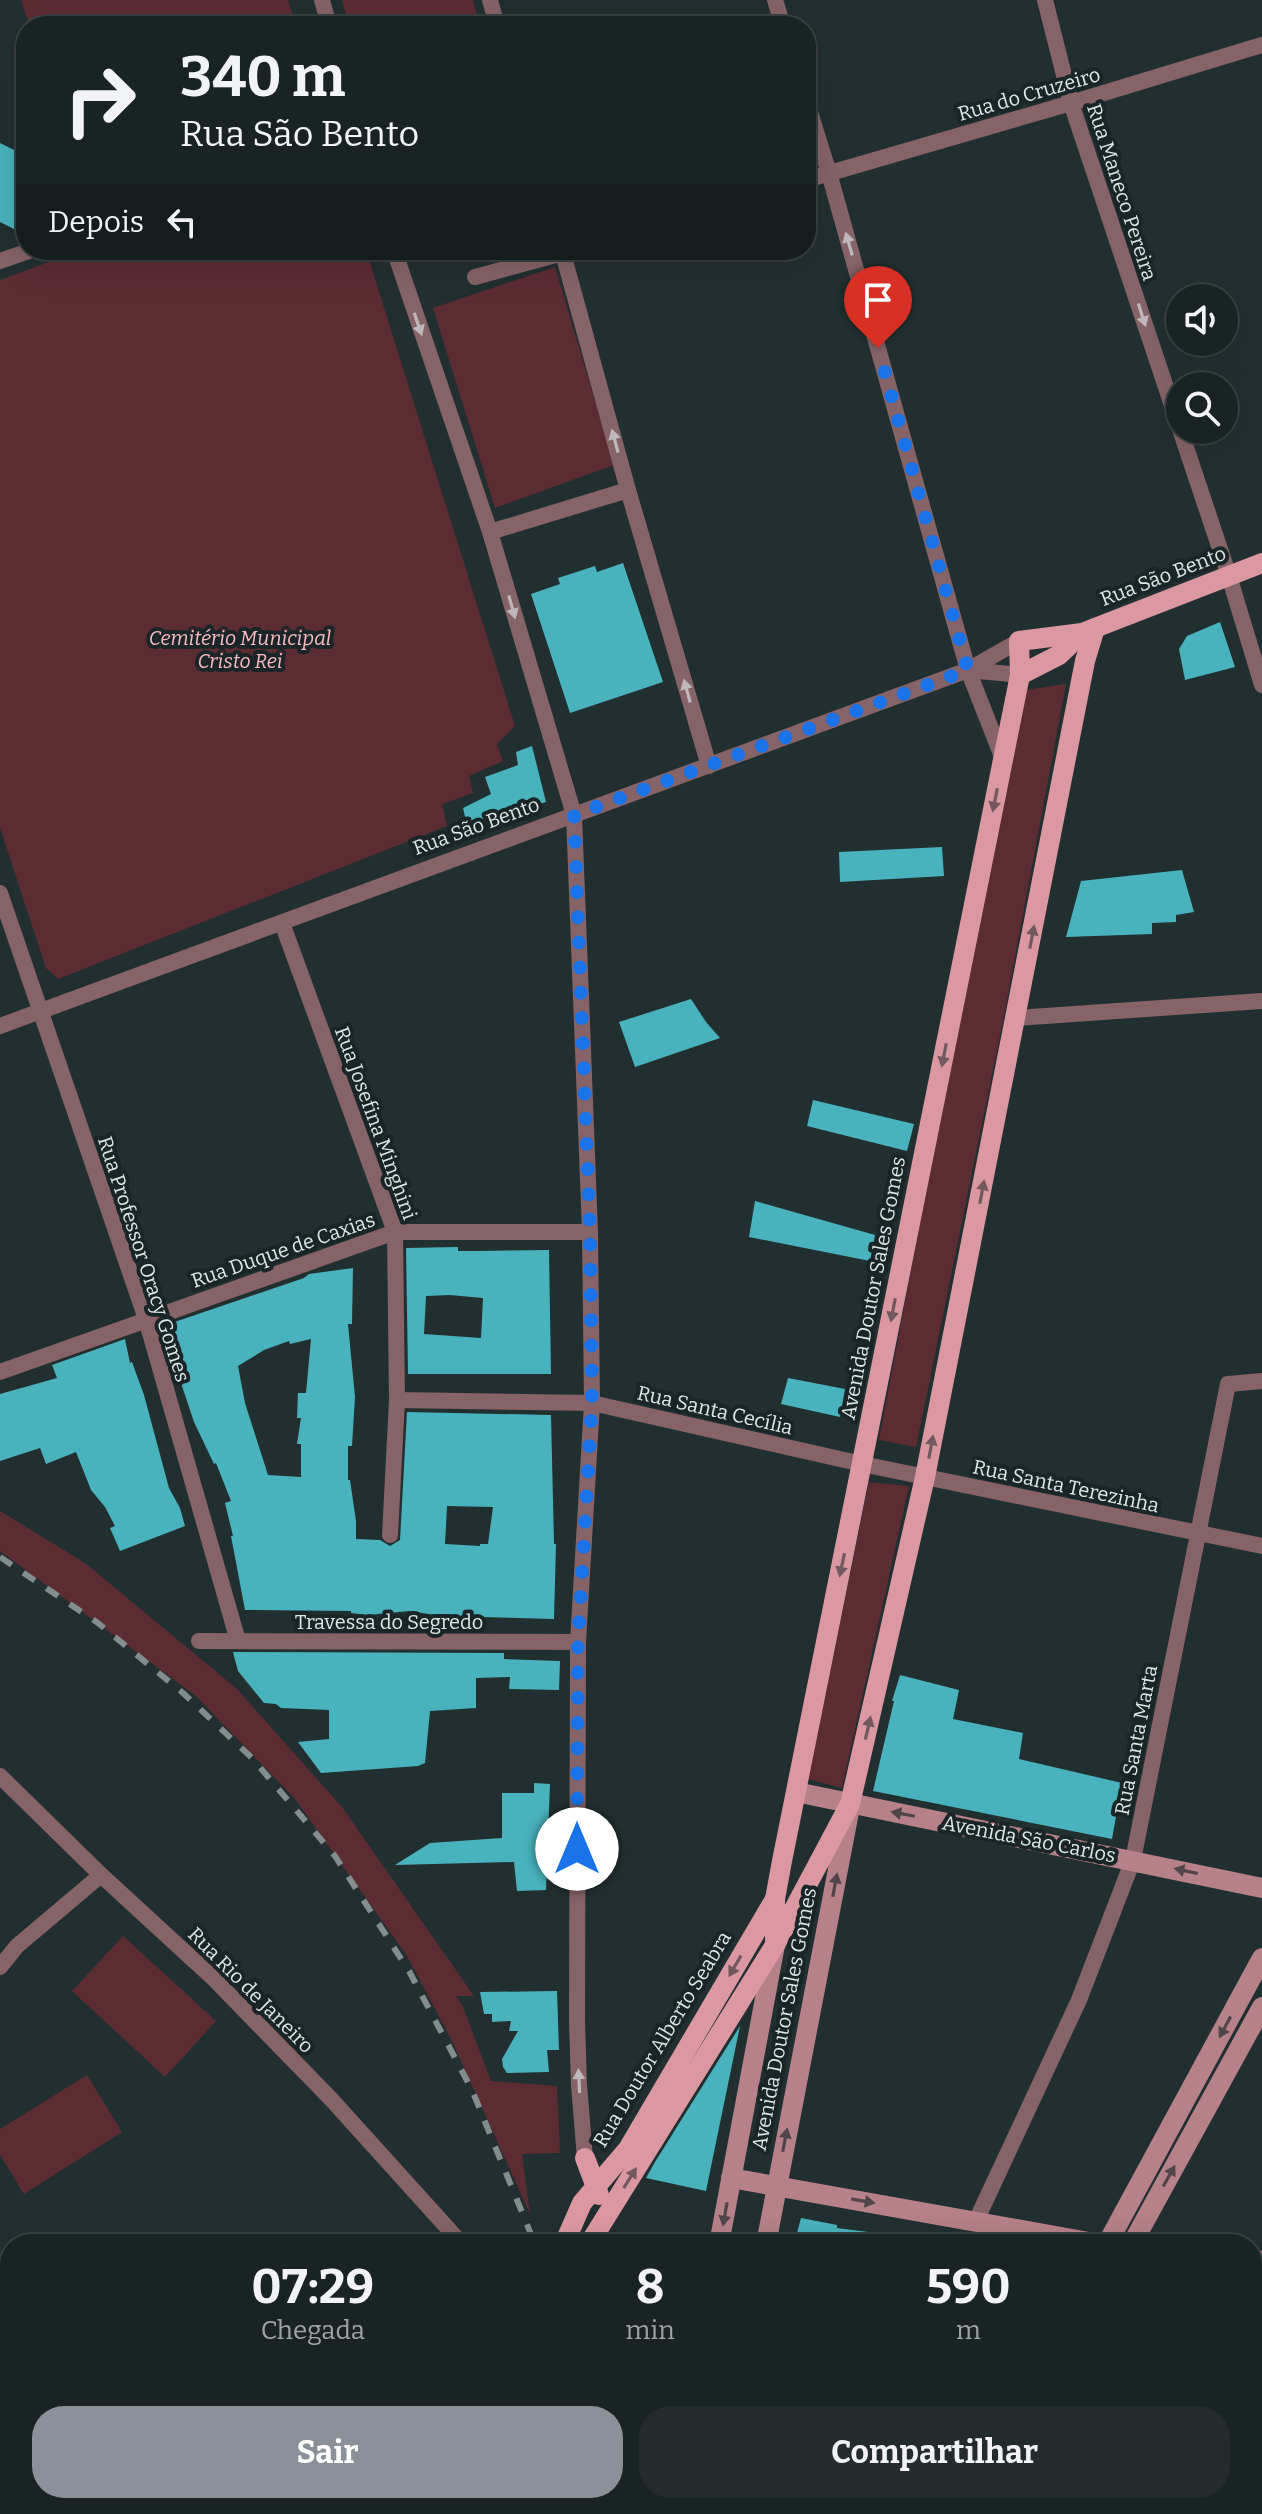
<!DOCTYPE html>
<html lang="pt">
<meta charset="utf-8">
<style>
body{margin:0;font-family:Bitter,serif;background:#232b2c;color:#f1f3f6;height:100vh;display:flex;flex-direction:column;font-size:30px;white-space:nowrap}
*{box-sizing:border-box;margin:0}
p{font-size:26px;color:#9fa4a6}
.icon{flex:none;width:44px;height:44px;fill:none;stroke:currentColor;stroke-width:2;stroke-linecap:round;stroke-linejoin:round}
.map{position:relative;flex:1;overflow:hidden}
.sheet{position:absolute;left:0px;top:2234px;width:1262px;height:280px;display:flex;flex-direction:column;background:#1a2324;border-radius:32px 32px 0 0;box-shadow:0 8px 32px #0002,0 0 0 2px #384041}
.sheet>*{flex:none}
.hud{position:absolute;left:16px;top:16px;width:800px;height:244px;border-radius:32px;box-shadow:0 8px 32px #0002,0 0 0 2px #384041;background:#1a2324;color:#f1f3f6;overflow:hidden}
.fabs{position:absolute;left:1166px;top:284px;display:grid;gap:16px}
.fabs a{display:grid;place-items:center;width:72px;height:72px;border-radius:50%;background:#1a2324;box-shadow:0 8px 32px #0002,0 0 0 2px #384041;font-size:40px}
.pin{position:absolute;display:grid;place-items:center;width:68px;height:68px;color:#fff;margin:-82px -34px;border-radius:50% 50% 50% 0;rotate:-45deg;box-shadow:0 0 8px #0007}
.pin .icon{rotate:45deg}
.me{position:absolute;width:88px;margin:-44px;rotate:0deg;stroke-linejoin:round;filter:drop-shadow(0 0 6px #0008)}
.turn{display:flex;align-items:center;gap:28px;height:168px;padding:0 32px;font-size:36px}
.turn .icon{width:104px;height:104px;stroke-width:2.5}
.turn b{display:block;font-size:56px;line-height:68px}
.then{display:flex;align-items:center;height:76px;padding:0 32px;background:#0003;gap:16px;font-size:30px}
.eta{display:flex;justify-content:space-evenly;align-items:center;height:136px;text-align:center}
.eta b{font-size:48px;font-weight:700;line-height:56px}
.primary-button{display:flex;gap:16px;margin-top:auto;padding:16px 32px}
.primary-button a{flex:1;height:92px;border-radius:32px;background:#8c9099;color:#fff;font-size:32px;font-weight:700;line-height:92px;text-align:center}
.primary-button a+a{background:#232b2c;color:#f1f3f6}
.map>svg:first-child{display:block}
</style>
<div class="map">
<svg width="1262" height="2514" viewBox="0 0 1262 2514">
<rect width="100%" height="100%" fill="#222f30"/>
<!-- green -->
<g fill="#5c2c33">
<path d="M21,0H288L296,26H30Z"/>
<path d="M342,0H473L480,26H349Z"/>
<path d="M82,250H366L515,726L497,744L503,761L469,776L473,793L442,804L447,826L58,979L46,968L0,828V280Z"/>
<path d="M555,267L614,465L495,508L433,308Z"/>
<path d="M1066,684L1004,1016L916,1447L879,1440L1008,756L1025,690Z"/>
<path d="M869,1482L909,1486L842,1788L808,1779Z"/>
<path d="M0,1511L85,1563L237,1689L342,1807L474,1996H456L463,2007L491,2081L557,2086L560,2153L522,2154L530,2214L452,2041L407,1956L295,1799L196,1696L0,1551Z"/>
<path d="M123,1936L216,2021L165,2077L72,1991Z"/>
<path d="M87,2075L122,2132L24,2194L0,2155V2129Z"/>
</g>
<!-- building -->
<g fill="#49b3bd" fill-rule="evenodd">
<path d="M0,143L26,156V235L0,222Z"/>
<path d="M623,563L663,682L570,713L531,594L560,584L558,578L595,566L597,572Z"/>
<path d="M1220,622L1235,667L1185,680L1179,649L1187,636Z"/>
<path d="M532,746L546,802L502,816L499,813L467,825L463,808L491,794L485,777L518,765L516,752Z"/>
<path d="M942,847L944,876L840,882L839,852Z"/>
<path d="M1182,870L1194,912L1176,915V922L1152,923V934L1066,937L1081,881Z"/>
<path d="M691,999L706,1022L720,1038L635,1067L619,1022Z"/>
<path d="M813,1100L914,1124L907,1151L807,1126Z"/>
<path d="M755,1201L875,1235L870,1261L749,1237Z"/>
<path d="M458,1247V1251H478L549,1250L551,1374H408L406,1248ZM450,1295L483,1298L481,1338L424,1334L426,1296Z"/>
<path d="M353,1268L352,1324H348L355,1397L352,1446H348V1480H350L356,1521V1539L380,1540L390,1546L400,1540L407,1412L551,1415L554,1544H556L554,1619L442,1616L409,1611L368,1615L351,1613V1611L245,1610L231,1536H233L225,1503L231,1501L216,1463L214,1464L194,1422L179,1377L175,1378L160,1327L304,1278L309,1274ZM311,1339L306,1393H298L297,1418H301L297,1444H301V1477L268,1475L245,1403L238,1366L264,1350L289,1341L290,1344ZM447,1506L493,1507L488,1544H480V1546L445,1544Z"/>
<path d="M125,1339L130,1363L132,1362L144,1395L169,1488L180,1508L185,1526L120,1551L110,1528L115,1526L105,1507L91,1490L76,1452L46,1464L40,1448L0,1461V1394L57,1378L52,1365Z"/>
<path d="M788,1378L845,1389L840,1417L781,1404Z"/>
<path d="M233,1652L504,1653V1659L560,1661L559,1690L509,1689L510,1677L476,1678V1708L430,1711L425,1763L418,1766L321,1773L298,1742L329,1739V1710L281,1708L276,1704L264,1703L238,1671Z"/>
<path d="M900,1675L959,1690L953,1719L1023,1733L1019,1759L1122,1783L1112,1839L873,1791L894,1701H892Z"/>
<path d="M534,1783L550,1784L546,1890L517,1891L514,1862L395,1865L430,1843L502,1838V1793H534Z"/>
<path d="M557,1991L559,2050H547L549,2072L507,2073L503,2067L502,2059L518,2031H509L511,2021L492,2022V2014H484L480,1992Z"/>
<path d="M740,2026L706,2191L646,2178L655,2162Z"/>
<path d="M801,2218L837,2225V2228L884,2234V2244H794Z"/>
</g>
<g fill="none" stroke-linecap="round" stroke-linejoin="round">
<!-- street -->
<g stroke="#856367" stroke-width="16">
<path d="M322,0L329,26"/>
<path d="M490,0L497,26"/>
<path d="M775,0L783,26"/>
<path d="M1045,0L1071,103L1229,576L1262,685"/>
<path d="M806,99L829,173L968,670L1003,759"/>
<path d="M806,180L1071,103L1262,45"/>
<path d="M394,250L490,532L574,815L590,1232L592,1403L578,1642L577,2021L579,2085L585,2158"/>
<path d="M562,250L628,490L709,766"/>
<path d="M0,261L32,250"/>
<path d="M475,277L574,250"/>
<path d="M490,532L628,490"/>
<path d="M968,670L1020,675"/>
<path d="M0,893L146,1319L238,1641"/>
<path d="M282,923L395,1232L397,1400L390,1535"/>
<path d="M1016,1018L1262,1001"/>
<path d="M0,1026L968,670L1019,641"/>
<path d="M0,1372L395,1232H590"/>
<path d="M397,1400L592,1403L862,1464L1262,1546"/>
<path d="M199,1641L578,1642"/>
<path d="M0,1776L101,1875L212,1977L331,2099L462,2244"/>
<path d="M0,1967L17,1946L101,1875"/>
<path d="M976,2221L1079,2000L1133,1860L1228,1384L1262,1381"/>
<path d="M36,2514L60,2504"/>
</g>
<!-- secondary -->
<g stroke="#b68188" stroke-width="20">
<path d="M796,1792L1262,1888"/>
<path d="M731,2178L1100,2244"/>
<path d="M719,2244L775,1945"/>
<path d="M766,2244L849,1812"/>
<path d="M1107,2244L1262,1958"/>
<path d="M1132,2244L1262,2007"/>
<path d="M1252,2260L1262,2261"/>
<path d="M684,2514L686,2504"/>
<path d="M719,2514L720,2504"/>
<path d="M964,2514L970,2504"/>
<path d="M981,2514L986,2504"/>
</g>
<!-- primary -->
<g stroke="#dc98a1" stroke-width="20">
<path d="M1020,675L1059,655L1082,633"/>
<path d="M775,1940V1899L782,1861L1020,675L1019,641L1082,633L1262,563"/>
<path d="M585,2158L599,2195"/>
<path d="M564,2244L582,2203L628,2149L775,1899"/>
<path d="M589,2244L775,1945L850,1804L925,1477L1085,661L1095,628"/>
<path d="M462,2514L465,2504"/>
<path d="M490,2514L493,2504"/>
</g>
<!-- rail -->
<g stroke="#838d8e" stroke-width="6" stroke-dasharray="14 14" stroke-linecap="butt">
<path d="M0,1557L98,1623L183,1693L252,1758L335,1856L409,1971L472,2090L535,2244"/>
<path d="M576,2504V2514"/>
</g>
</g>
<!-- one-way arrows -->
<defs><path id="oneway-solid" d="M-6-.8H1V-3.2L6.5 0L1 3.2V.8H-6Z" transform="scale(2)"/></defs>
<g fill="#bfb8ba">
<use href="#oneway-solid" transform="translate(849 244) rotate(-106)"/>
<use href="#oneway-solid" transform="translate(1142 315) rotate(72)"/>
<use href="#oneway-solid" transform="translate(418 324) rotate(71)"/>
<use href="#oneway-solid" transform="translate(615 441) rotate(-105)"/>
<use href="#oneway-solid" transform="translate(512 607) rotate(74)"/>
<use href="#oneway-solid" transform="translate(687 691) rotate(-106)"/>
<use href="#oneway-solid" transform="translate(579 2081) rotate(-93)"/>
</g>
<g fill="#71595e">
<use href="#oneway-solid" transform="translate(995 800) rotate(101)"/>
<use href="#oneway-solid" transform="translate(1032 937) rotate(-79)"/>
<use href="#oneway-solid" transform="translate(944 1055) rotate(101)"/>
<use href="#oneway-solid" transform="translate(982 1192) rotate(-79)"/>
<use href="#oneway-solid" transform="translate(893 1310) rotate(101)"/>
<use href="#oneway-solid" transform="translate(931 1447) rotate(-79)"/>
<use href="#oneway-solid" transform="translate(842 1565) rotate(102)"/>
<use href="#oneway-solid" transform="translate(868 1728) rotate(-77)"/>
<use href="#oneway-solid" transform="translate(735 1966) rotate(120)"/>
<use href="#oneway-solid" transform="translate(630 2178) rotate(-58)"/>
</g>
<g fill="#504549">
<use href="#oneway-solid" transform="translate(903 1814) rotate(-169)"/>
<use href="#oneway-solid" transform="translate(1186 1871) rotate(-168)"/>
<use href="#oneway-solid" transform="translate(835 1885) rotate(-79)"/>
<use href="#oneway-solid" transform="translate(1225 2027) rotate(118)"/>
<use href="#oneway-solid" transform="translate(785 2140) rotate(-79)"/>
<use href="#oneway-solid" transform="translate(1169 2176) rotate(-61)"/>
<use href="#oneway-solid" transform="translate(863 2201) rotate(10)"/>
<use href="#oneway-solid" transform="translate(725 2214) rotate(100)"/>
</g>
<g fill="none" stroke-linecap="round" stroke-linejoin="round">
<!-- route -->
<path stroke="#1a73e8" stroke-width="14" stroke-dasharray="0 25.2" d="M577,1849L578,1642L592,1403L590,1232L574,815L968,670L878,348"/>
</g>
<g text-anchor="middle" dominant-baseline="central" stroke-width="8" stroke-linejoin="round" paint-order="stroke">
<!-- street labels -->
<g font-size="20" fill="#dee6e7" stroke="#192527">
<text transform="translate(1029 94) rotate(-16)">Rua do Cruzeiro</text>
<text transform="translate(1122 192) rotate(72)">Rua Maneco Pereira</text>
<text transform="translate(1163 576) rotate(-21)">Rua São Bento</text>
<text transform="translate(476 826) rotate(-20)">Rua São Bento</text>
<text transform="translate(376 1123) rotate(70)">Rua Josefina Minghini</text>
<text transform="translate(283 1250) rotate(-19)">Rua Duque de Caxias</text>
<text transform="translate(144 1259) rotate(72)">Rua Professor Oracy Gomes</text>
<text transform="translate(873 1288) rotate(-79)">Avenida Doutor Sales Gomes</text>
<text transform="translate(715 1410) rotate(13)">Rua Santa Cecília</text>
<text transform="translate(1066 1486) rotate(12)">Rua Santa Terezinha</text>
<text x="389" y="1622">Travessa do Segredo</text>
<text transform="translate(1136 1740) rotate(-79)">Rua Santa Marta</text>
<text transform="translate(1029 1839) rotate(11)">Avenida São Carlos</text>
<text transform="translate(251 1990) rotate(45)">Rua Rio de Janeiro</text>
<text transform="translate(784 2019) rotate(-79)">Avenida Doutor Sales Gomes</text>
<text transform="translate(662 2039) rotate(-59)">Rua Doutor Alberto Seabra</text>
</g>
<!-- park labels -->
<g font-size="20" font-style="italic" fill="#fbbac1" stroke="#192527">
<text x="240" y="638">Cemitério Municipal<tspan x="240" dy="23">Cristo Rei</tspan></text>
</g>
</g>
</svg>
<div class="fabs">
<a><svg class="icon" aria-label="sound" viewBox="0 0 24 24"><path d="M4 9h4l5-4v14l-5-4H4zM17 9q2 3 0 6"/></svg></a>
<a><svg class="icon" aria-label="search" viewBox="0 0 24 24"><circle cx="10" cy="10" r="6"/><path d="M15 15l6 6"/></svg></a>
</div>
<div class="pin" style="left:878px;top:348px;background:#d93025"><svg class="icon" aria-label="arrive" viewBox="0 0 24 24"><path d="M6 21V4h12l-3 4 3 4H6"/></svg></div>
<svg class="me" style="left:577px;top:1849px" viewBox="-20 -20 40 40"><circle r="19" fill="#fff"/><path d="M0-13L10 11 0 6-10 11z" fill="#1a73e8"/></svg>
<div class="hud">
<div class="turn"><svg class="icon" aria-label="right" viewBox="0 0 24 24"><path d="M7 20v-9h11M14 6l5 5-5 5"/></svg><div><b>340 m</b>Rua São Bento</div></div>
<div class="then">Depois<svg class="icon" aria-label="left" viewBox="0 0 24 24"><path d="M17 20v-9H6M10 6l-5 5 5 5"/></svg></div>
</div>
<section class="sheet">
<div class="eta">
<div><b>07:29</b><p>Chegada</p></div>
<div><b>8</b><p>min</p></div>
<div><b>590</b><p>m</p></div>
</div>
<div class="primary-button"><a>Sair</a><a>Compartilhar</a></div>
</section>
</div>
